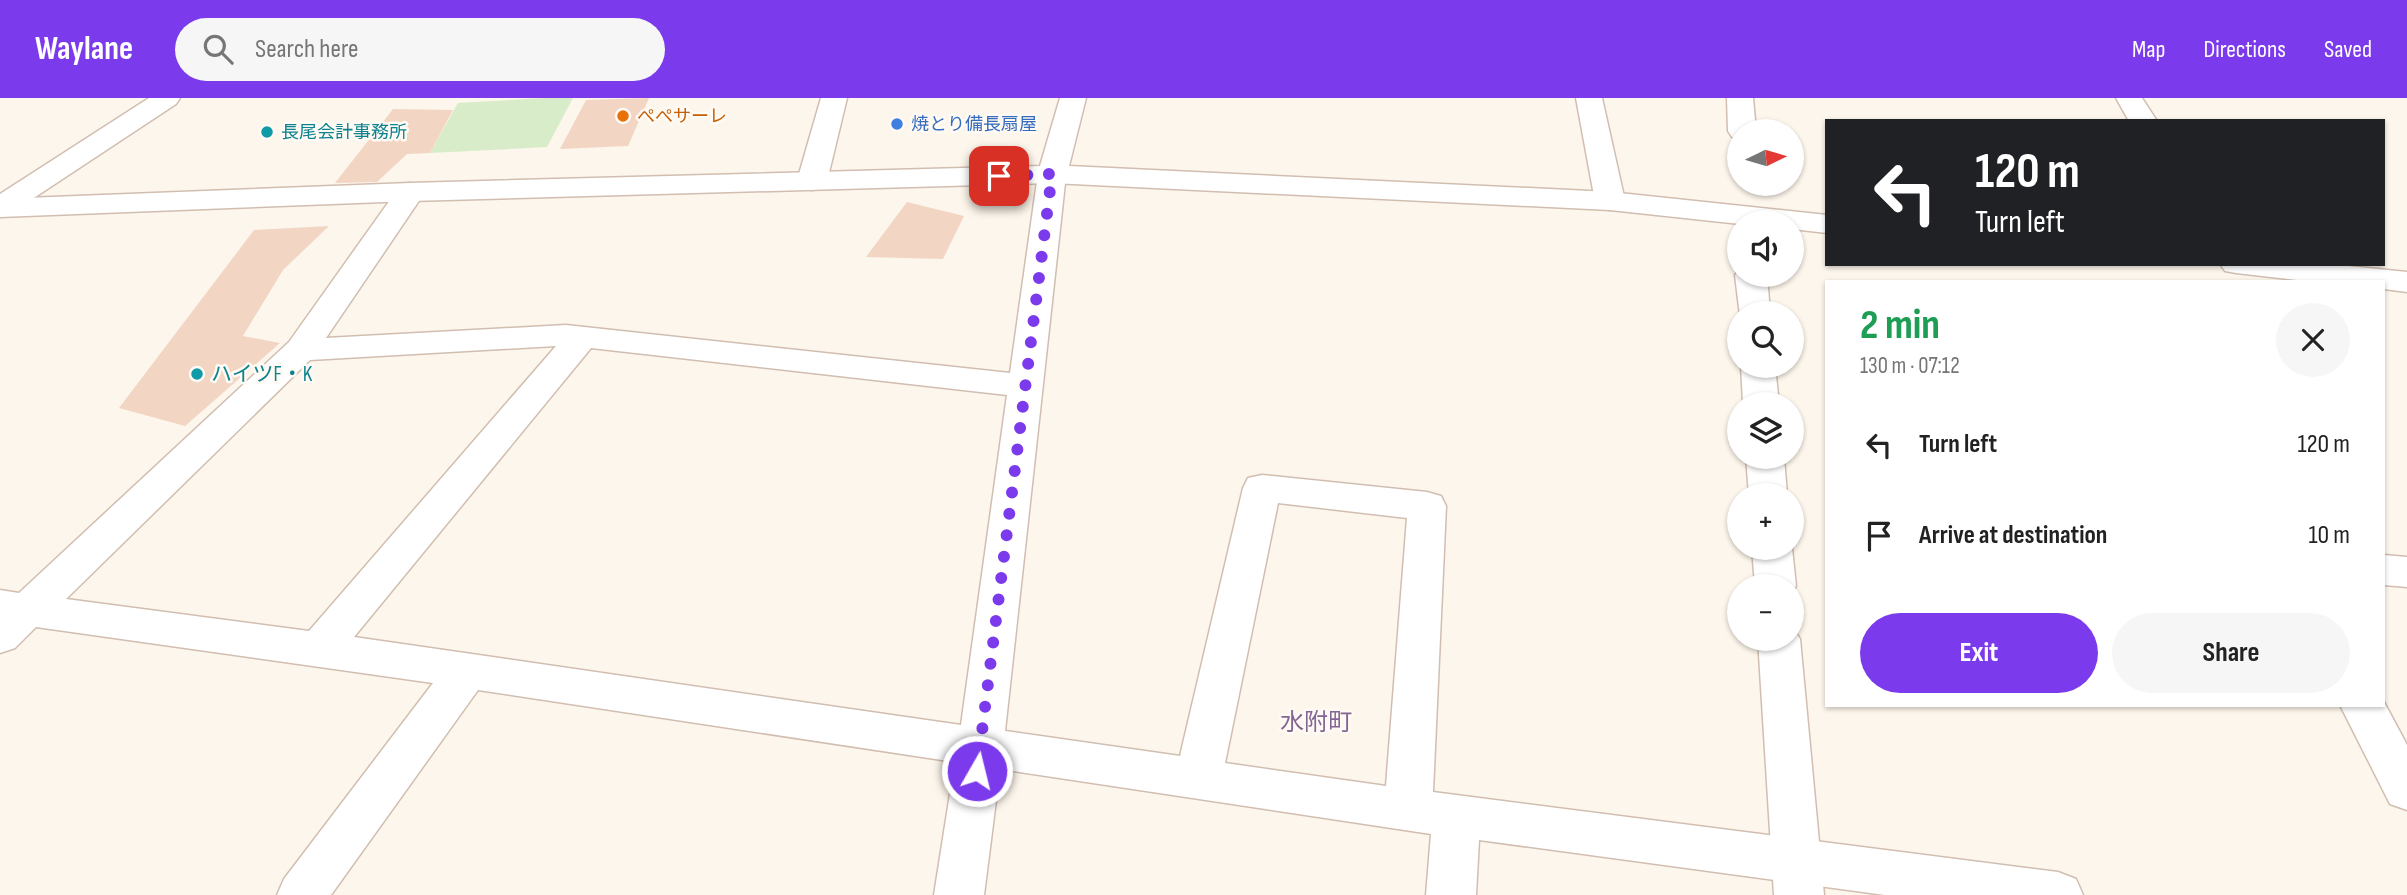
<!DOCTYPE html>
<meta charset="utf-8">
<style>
body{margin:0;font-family:"Sofia Sans Condensed","Noto Sans JP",sans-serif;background:#f6f6f6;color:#222;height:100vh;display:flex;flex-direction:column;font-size:26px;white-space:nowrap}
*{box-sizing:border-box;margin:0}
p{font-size:23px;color:#767676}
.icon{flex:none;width:38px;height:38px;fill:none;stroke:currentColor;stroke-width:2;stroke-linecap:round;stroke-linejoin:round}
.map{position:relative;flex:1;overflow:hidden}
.side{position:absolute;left:1825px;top:182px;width:560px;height:427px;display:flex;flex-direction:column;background:#fff;border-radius:0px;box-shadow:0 2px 5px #0004}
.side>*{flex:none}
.hud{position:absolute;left:1825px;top:21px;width:560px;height:147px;border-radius:0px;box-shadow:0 2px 5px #0004;background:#202124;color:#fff;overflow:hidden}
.needle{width:46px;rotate:85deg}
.fabs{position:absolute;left:1727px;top:21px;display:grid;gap:14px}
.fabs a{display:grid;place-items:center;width:77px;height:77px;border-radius:50%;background:#fff;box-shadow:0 2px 5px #0004;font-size:35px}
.pin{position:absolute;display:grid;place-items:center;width:60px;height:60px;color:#fff;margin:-30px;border-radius:14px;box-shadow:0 4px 10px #0006}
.me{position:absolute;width:77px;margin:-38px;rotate:8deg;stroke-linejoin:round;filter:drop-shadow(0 0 5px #0008)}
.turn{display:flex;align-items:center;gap:24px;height:147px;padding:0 35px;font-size:32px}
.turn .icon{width:91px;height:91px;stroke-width:2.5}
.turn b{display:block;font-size:49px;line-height:60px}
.round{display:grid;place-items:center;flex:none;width:74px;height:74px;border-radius:37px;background:#f6f6f6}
.overview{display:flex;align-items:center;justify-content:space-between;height:119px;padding:0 35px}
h1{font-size:42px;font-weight:700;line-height:52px;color:#1e9e55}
.button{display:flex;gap:14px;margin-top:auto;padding:14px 35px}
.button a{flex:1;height:80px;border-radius:42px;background:#7c3aed;color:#fff;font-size:28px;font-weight:700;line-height:80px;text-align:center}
.button a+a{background:#f6f6f6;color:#222}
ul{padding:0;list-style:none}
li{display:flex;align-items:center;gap:21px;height:91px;padding:0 35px}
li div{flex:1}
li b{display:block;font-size:26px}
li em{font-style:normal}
header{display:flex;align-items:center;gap:42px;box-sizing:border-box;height:98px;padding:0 35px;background:#7c3aed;color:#fff}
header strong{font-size:33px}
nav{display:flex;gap:38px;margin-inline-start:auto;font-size:24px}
.search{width:490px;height:63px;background:#f6f6f6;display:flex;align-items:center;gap:18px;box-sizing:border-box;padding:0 24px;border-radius:38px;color:#767676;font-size:26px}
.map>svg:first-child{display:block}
</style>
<header>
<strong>Waylane</strong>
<div class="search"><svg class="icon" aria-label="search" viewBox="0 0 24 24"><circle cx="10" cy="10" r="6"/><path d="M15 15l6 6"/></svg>Search here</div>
<nav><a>Map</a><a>Directions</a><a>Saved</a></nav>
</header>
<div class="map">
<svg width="2407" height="797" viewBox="0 0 2407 797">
<rect width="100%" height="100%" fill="#fdf6ec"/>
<!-- green -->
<path fill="#d8ecc9" d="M544,0H573L547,49L430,55L458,5Z"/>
<!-- building -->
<g fill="#f3d5c3">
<path d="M649,0L628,48L560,51L586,2Z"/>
<path d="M393,11L453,12L430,55L407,56L377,84L335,85Z"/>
<path d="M907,104L964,118L943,161L866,159Z"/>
<path d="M329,128L283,172L243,238L280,245L185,328L119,310L254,132Z"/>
</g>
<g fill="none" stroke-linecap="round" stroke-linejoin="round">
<!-- minor casing -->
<g stroke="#d1beb0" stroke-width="3">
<g id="minor">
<path d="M149,0H180L176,6L11,115L0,118V96Z"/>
<path d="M821,0H847L827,83L822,89L812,92L802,89L797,83Z"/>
<path d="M1576,0H1602L1625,103L1621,109L1610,112L1599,109L1595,103Z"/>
<path d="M2116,0H2142L2157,23H2129Z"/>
<path d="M1052,67L1062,70L1066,76L1005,633L1180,658L1243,390L1248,380L1262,377L1427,394L1441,398L1446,408L1433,694L2058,774L2076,781L2083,797H1885L1479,742L1476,797H1426L1431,736L1000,671L984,797H934L955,664L478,592L331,797H277L284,781L433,585L36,529L15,550L0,555V492L19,495L289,244L400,88L410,85L420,88L425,94L326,240L566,227L1010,275L1038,76L1042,70ZM556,248L309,533L66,501L310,262ZM591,250L1007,297L961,627L354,539ZM1278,405L1407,420L1386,688L1225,665Z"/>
<path d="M2384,457L2407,459V489L2384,487Z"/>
<path d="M2384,604L2407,647V712L2390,706L2340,607H2384Z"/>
</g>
</g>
<!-- tertiary casing -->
<g stroke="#d1beb0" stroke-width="3">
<g id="tertiary">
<path d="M1060,0H1086L1069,68L1610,94L1827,117V135L1792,131V124L1740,126L1610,112L1052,85L410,103L0,119V101L410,85L1040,68Z"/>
<path d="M1727,0H1753L1756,33H1740V41L1732,39L1728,33Z"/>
<path d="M2220,166H2329L2407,174V194L2384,191V184H2314L2236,175L2225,173Z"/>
<path d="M1740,171V177H1767L1770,215H1740V218L1735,177Z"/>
<path d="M1741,268H1775L1779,306H1743Z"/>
<path d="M1746,359H1784L1787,397H1749Z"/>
<path d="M1752,450H1792L1796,488L1792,495V488H1755Z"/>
<path d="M1792,528L1800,541L1824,797H1774L1758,541H1792Z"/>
</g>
</g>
<!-- minor -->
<use href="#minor" fill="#fff" fill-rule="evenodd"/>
<!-- tertiary -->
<use href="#tertiary" fill="#fff" fill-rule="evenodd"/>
</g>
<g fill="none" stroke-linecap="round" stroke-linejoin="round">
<!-- route -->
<path stroke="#7c3aed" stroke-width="12" stroke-dasharray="0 21.6" d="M977,673L1052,76L999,78"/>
</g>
<!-- markers -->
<circle fill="#e8710a" stroke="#fffaf3" stroke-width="2.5" cx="623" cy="18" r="7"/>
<circle fill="#3f7fe0" stroke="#fffaf3" stroke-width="2.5" cx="897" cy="26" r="7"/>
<g fill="#0f9aa8" stroke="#fffaf3" stroke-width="2.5">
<circle cx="267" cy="34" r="7"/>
<circle cx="197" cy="276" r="7"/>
</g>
<g text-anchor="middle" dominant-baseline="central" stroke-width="5" stroke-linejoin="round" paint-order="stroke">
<!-- far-food labels -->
<g font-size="18" fill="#c56008" stroke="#fffaf3" text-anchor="start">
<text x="637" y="18">ぺぺサーレ</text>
</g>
<!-- far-shop labels -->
<g font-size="18" fill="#366cbe" stroke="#fffaf3" text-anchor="start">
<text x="911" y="26">焼とり備長扇屋</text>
</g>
<!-- far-culture labels -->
<g font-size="18" fill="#0d838f" stroke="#fffaf3" text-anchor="start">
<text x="281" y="34">長尾会計事務所</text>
</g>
<!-- culture labels -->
<g font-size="21" fill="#0d838f" stroke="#fffaf3" text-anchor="start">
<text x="211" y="276">ハイツF・K</text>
</g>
<!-- quarter labels -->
<g font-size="24" fill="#846695" stroke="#fffaf3">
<text x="1316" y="624">水附町</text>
</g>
</g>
</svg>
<div class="fabs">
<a><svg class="needle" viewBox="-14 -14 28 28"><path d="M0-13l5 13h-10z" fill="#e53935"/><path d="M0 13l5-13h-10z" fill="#767676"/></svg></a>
<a><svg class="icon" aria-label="sound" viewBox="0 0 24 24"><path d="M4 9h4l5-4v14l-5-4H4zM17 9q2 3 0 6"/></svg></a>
<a><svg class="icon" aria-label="search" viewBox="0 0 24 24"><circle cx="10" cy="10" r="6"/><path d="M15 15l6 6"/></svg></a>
<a><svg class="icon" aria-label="layers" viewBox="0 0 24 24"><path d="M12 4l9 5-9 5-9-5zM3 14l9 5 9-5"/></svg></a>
<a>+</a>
<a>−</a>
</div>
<div class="pin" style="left:999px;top:78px;background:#d93025"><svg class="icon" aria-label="arrive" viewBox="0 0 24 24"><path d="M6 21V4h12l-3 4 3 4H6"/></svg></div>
<svg class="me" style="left:977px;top:673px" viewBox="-20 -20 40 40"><circle r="17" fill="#7c3aed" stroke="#fff" stroke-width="3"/><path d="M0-11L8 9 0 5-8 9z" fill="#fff"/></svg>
<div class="hud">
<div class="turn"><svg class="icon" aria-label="left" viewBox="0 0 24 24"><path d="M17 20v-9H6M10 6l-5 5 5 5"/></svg><div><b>120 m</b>Turn left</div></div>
</div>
<section class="side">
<div class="overview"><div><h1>2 min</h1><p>130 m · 07:12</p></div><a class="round"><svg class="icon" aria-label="close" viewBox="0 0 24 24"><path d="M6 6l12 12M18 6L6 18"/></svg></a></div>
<ul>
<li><svg class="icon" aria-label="left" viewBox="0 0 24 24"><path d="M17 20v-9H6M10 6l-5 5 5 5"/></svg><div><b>Turn left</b></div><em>120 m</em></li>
<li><svg class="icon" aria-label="arrive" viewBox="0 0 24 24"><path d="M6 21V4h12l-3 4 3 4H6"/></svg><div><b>Arrive at destination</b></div><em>10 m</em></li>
</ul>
<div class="button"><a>Exit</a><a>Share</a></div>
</section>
</div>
